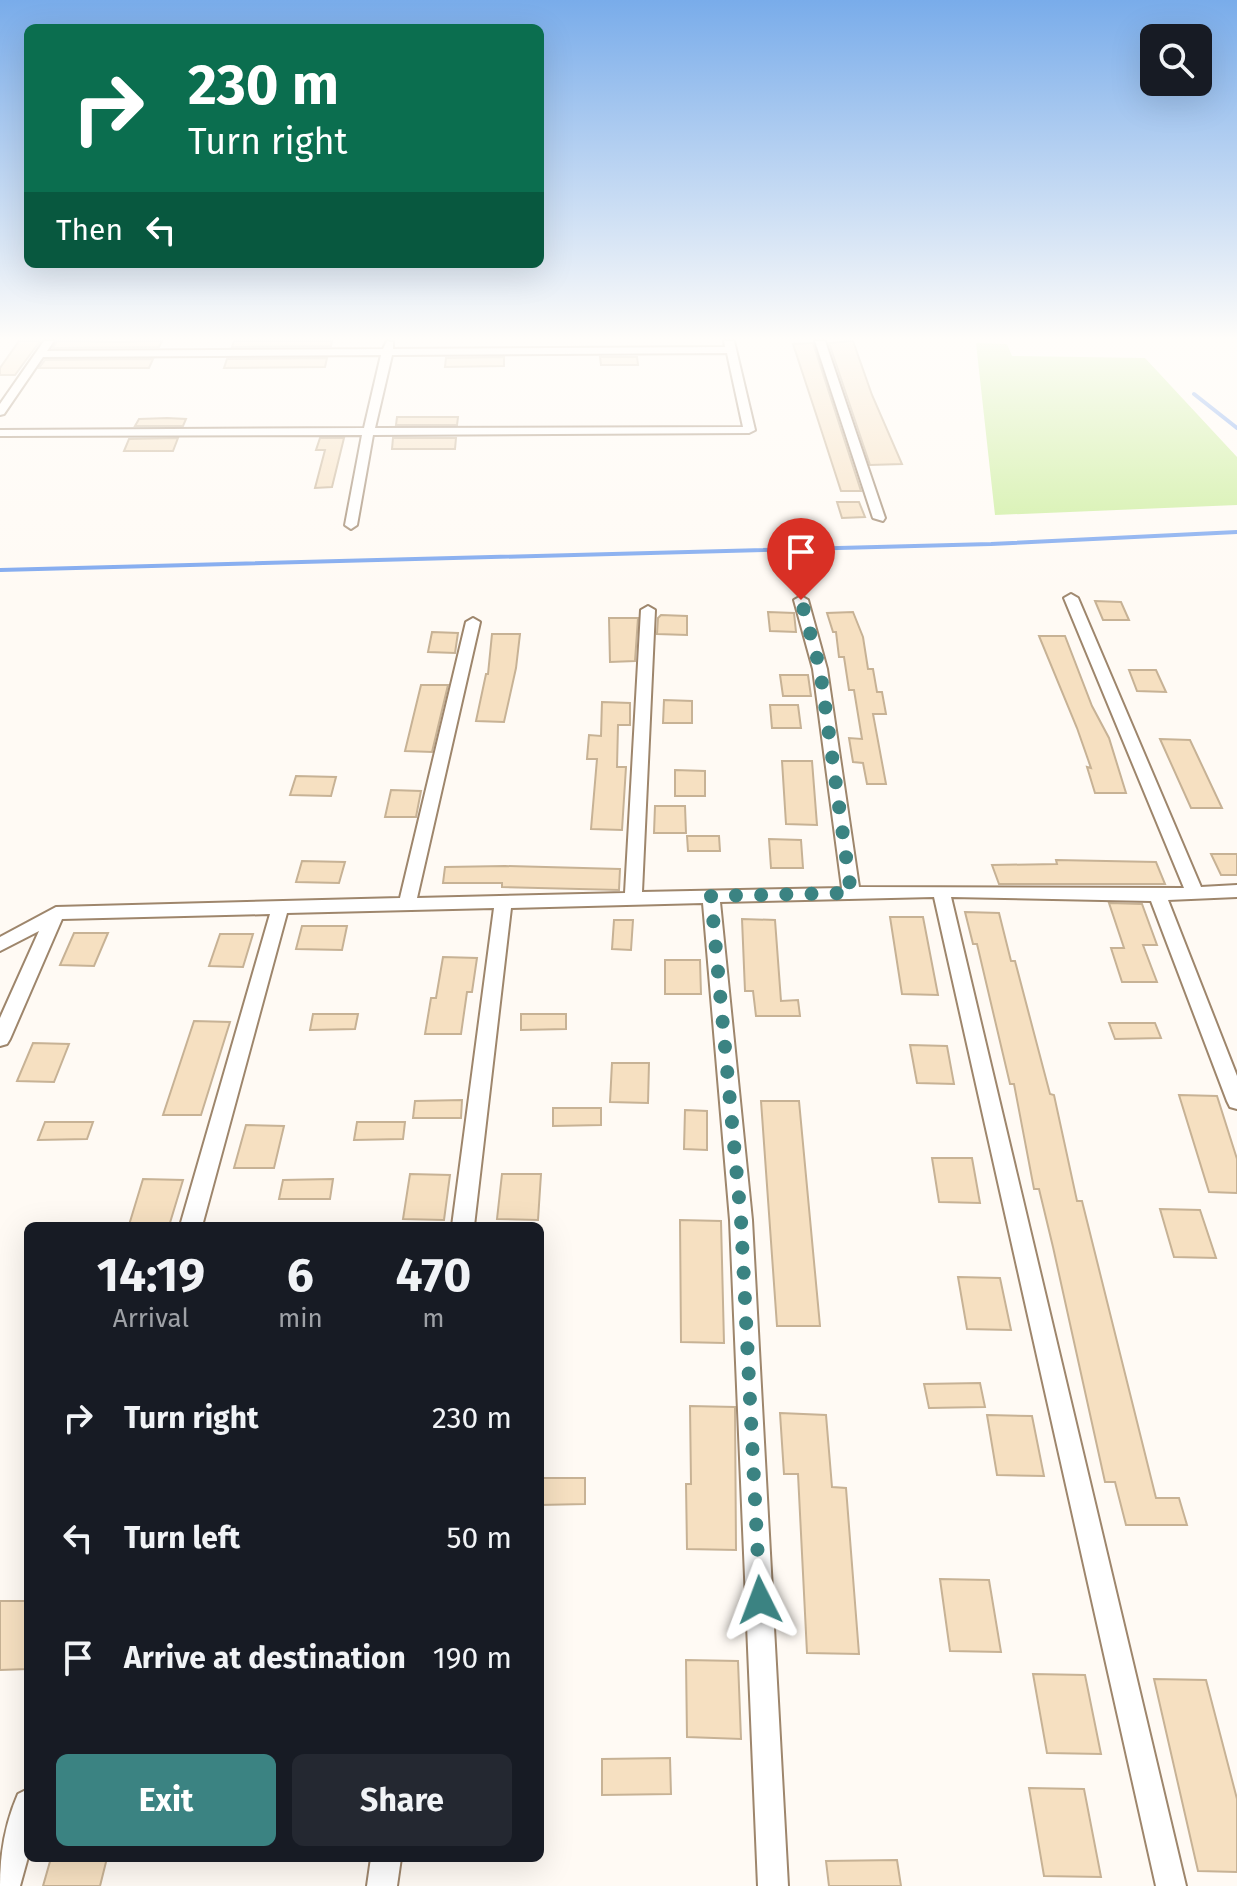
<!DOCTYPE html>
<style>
body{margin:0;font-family:"Fira Sans",sans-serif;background:#242831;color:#f1f3f6;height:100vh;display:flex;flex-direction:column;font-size:30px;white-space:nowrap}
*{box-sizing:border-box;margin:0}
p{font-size:26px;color:#9ea1a6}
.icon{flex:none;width:44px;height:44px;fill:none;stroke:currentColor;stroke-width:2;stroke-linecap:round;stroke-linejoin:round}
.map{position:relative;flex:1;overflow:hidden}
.side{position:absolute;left:24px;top:1222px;width:520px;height:640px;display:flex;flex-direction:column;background:#171b24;border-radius:12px;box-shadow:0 8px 32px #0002}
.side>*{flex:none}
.hud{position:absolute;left:24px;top:24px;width:520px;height:244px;border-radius:12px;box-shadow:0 8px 32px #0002;background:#0b6e4f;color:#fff;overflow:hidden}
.fabs{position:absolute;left:1140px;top:24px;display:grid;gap:16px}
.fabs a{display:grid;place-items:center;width:72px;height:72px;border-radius:12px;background:#171b24;box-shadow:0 8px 32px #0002;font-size:40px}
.pin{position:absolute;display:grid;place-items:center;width:68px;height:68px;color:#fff;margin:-82px -34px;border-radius:50% 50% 50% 0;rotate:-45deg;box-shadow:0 0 8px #0007}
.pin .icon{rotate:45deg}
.me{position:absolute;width:88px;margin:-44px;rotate:357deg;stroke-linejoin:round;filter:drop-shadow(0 0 6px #0008)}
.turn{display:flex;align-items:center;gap:28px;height:168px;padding:0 32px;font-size:36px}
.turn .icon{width:104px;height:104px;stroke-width:2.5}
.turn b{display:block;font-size:56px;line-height:68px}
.then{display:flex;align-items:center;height:76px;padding:0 32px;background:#0003;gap:16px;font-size:30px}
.eta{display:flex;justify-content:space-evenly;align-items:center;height:136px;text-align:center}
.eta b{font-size:48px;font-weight:700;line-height:56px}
.primary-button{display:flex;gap:16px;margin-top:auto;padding:16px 32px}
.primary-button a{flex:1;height:92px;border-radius:12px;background:#3b8382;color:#fff;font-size:32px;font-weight:700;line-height:92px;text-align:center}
.primary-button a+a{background:#242831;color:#f1f3f6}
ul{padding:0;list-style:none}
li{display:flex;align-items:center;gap:24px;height:120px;padding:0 32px}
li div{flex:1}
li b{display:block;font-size:30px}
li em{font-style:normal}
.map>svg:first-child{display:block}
</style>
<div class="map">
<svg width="1237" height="1886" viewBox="0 0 1237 1886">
<rect width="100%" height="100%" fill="#fffaf4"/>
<!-- green -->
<path fill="#c9ed97" d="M976,343L1007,344L1012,356L1145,358L1237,457V505L995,515Z"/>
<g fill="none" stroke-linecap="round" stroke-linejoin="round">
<!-- stream -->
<g stroke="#74a1ee" stroke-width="4">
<path d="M1194,394L1237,428"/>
<path d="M0,570L991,544L1237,532"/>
</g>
</g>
<!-- building -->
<g fill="#f6e0c1" stroke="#c7b295" stroke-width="2">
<path d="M19,341H40L15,375H0V368Z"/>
<path d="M57,341L117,342L162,341L159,347L53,348Z"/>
<path d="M234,341H332L331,346L232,347Z"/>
<path d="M853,341L872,395L902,464L870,465L829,343Z"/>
<path d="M813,343L861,491H841L817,417L793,344Z"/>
<path d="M504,357V366L445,367L446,358Z"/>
<path d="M600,357H637L638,365H601Z"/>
<path d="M327,358L325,367L224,368L227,359Z"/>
<path d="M153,359L149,368H39L45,360Z"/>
<path d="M397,417H458L457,425H396Z"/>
<path d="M139,419L167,418L186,419L183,426H135Z"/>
<path d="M178,438L173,451H124L129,439Z"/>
<path d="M320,438H344L332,487L315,488L325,450H316Z"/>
<path d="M393,438H456L455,449H392Z"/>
<path d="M837,502H859L865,517L842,518Z"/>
<path d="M1095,601L1121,602L1129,620H1103Z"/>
<path d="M768,612L794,613L796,632L770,631Z"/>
<path d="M853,612L863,637L868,669H873L877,692H882L886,714H873L886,784H867L863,763L853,762L849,738L862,739L854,690H849L844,657H839L836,632H833L827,613Z"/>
<path d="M661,615L687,616V635L657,634L658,618Z"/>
<path d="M609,618H638L635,661L610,662Z"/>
<path d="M432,632L458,633L455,653L428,652Z"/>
<path d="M492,634H520L516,668L504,722L476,721L486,674H488Z"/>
<path d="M1039,636H1065L1092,706L1109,738L1126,793H1095L1087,767L1091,768L1077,728Z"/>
<path d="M1129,670H1156L1166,692L1137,691Z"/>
<path d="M780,675H808L811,696H783Z"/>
<path d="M421,685H448L432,752L405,751Z"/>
<path d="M664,700L692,701V723H663Z"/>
<path d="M602,702L630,703V725H618L617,767H626L622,830L591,829L597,759H587L589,735L601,736Z"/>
<path d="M770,705H798L801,728H772Z"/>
<path d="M1160,739L1190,740L1222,808H1191Z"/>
<path d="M782,761H812L817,825L786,824Z"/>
<path d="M675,770L705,771V796H675Z"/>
<path d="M296,776L336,777L331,796L290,795Z"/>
<path d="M391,790L421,791L416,817H385Z"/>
<path d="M655,806H685L686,833H654Z"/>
<path d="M687,836H719L720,851H688Z"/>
<path d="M769,839L801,840L803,868H771Z"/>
<path d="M1211,854H1237V875H1221Z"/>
<path d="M1056,860L1156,862L1165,884H999L992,865L1057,864Z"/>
<path d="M302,861L345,862L339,883L296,882Z"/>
<path d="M505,866L620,869L619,890L502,887V883H443L445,867Z"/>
<path d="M1109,903L1142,904L1157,945H1143L1157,982H1122L1111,948H1124Z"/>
<path d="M965,912L999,913L1011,961H1015L1050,1094L1054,1095L1077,1201H1082L1156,1498H1179L1187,1525H1126L1115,1482H1105L1053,1247L1039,1189H1034L1014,1084H1010L977,944H973Z"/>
<path d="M890,917H923L938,995L902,994Z"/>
<path d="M742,919L775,920L781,1001L798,1000L800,1016H756L753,991H745Z"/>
<path d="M614,920H633L631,950L612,949Z"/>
<path d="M302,926H347L342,950L296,949Z"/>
<path d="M74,933H108L94,966L60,965Z"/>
<path d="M220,934H253L243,967L209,966Z"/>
<path d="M443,957L477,958L472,992H467L461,1034H425L431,998H436Z"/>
<path d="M665,960H700L701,994H665Z"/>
<path d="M313,1014H358L355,1029L310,1030Z"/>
<path d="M521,1014H566V1029L521,1030Z"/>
<path d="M194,1021L230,1022L201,1115H163Z"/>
<path d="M1109,1023H1155L1161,1038L1115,1039Z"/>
<path d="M33,1043L69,1044L54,1082L17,1081Z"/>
<path d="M910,1045L947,1046L954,1084L917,1083Z"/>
<path d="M612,1063H649L648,1103L610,1102Z"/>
<path d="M1179,1095L1217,1096L1237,1159V1193L1209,1192Z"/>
<path d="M462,1100L461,1118H413L415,1101Z"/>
<path d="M761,1101H799L820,1326H777Z"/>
<path d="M553,1108H601V1125L553,1126Z"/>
<path d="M685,1110L707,1111V1150L684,1149Z"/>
<path d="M45,1122H93L87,1139L38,1140Z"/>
<path d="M357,1122H405L403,1139L354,1140Z"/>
<path d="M246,1125L284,1126L274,1168H234Z"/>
<path d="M932,1158H972L980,1203L939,1202Z"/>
<path d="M410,1174L450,1175L444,1220L403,1219Z"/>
<path d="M502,1174H541L538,1220L497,1219Z"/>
<path d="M143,1179L183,1180L169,1226L129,1225Z"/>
<path d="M333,1179L330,1199H279L283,1180Z"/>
<path d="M1160,1209L1200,1210L1216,1258L1174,1257Z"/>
<path d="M680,1220L721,1221L724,1343L681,1342Z"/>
<path d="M958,1277L1000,1278L1011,1330L967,1329Z"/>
<path d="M980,1383L985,1407L929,1408L924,1384Z"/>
<path d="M690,1406L735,1407L736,1550L687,1549L686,1484H691Z"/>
<path d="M780,1413L826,1415L832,1487L846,1488L859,1654L807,1653L798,1474H784Z"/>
<path d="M987,1415L1032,1416L1044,1476L997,1475Z"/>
<path d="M540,1478H585V1504L540,1505Z"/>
<path d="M940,1579L989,1580L1001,1652L950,1651Z"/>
<path d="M0,1601H28V1669L0,1670Z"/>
<path d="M686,1660L738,1661L741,1739L687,1737Z"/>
<path d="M1033,1674L1085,1675L1101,1754L1047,1753Z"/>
<path d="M1154,1679L1206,1680L1237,1799V1872L1198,1871Z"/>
<path d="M670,1758L671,1794L602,1795V1759Z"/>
<path d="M1029,1788L1084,1789L1101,1877L1044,1876Z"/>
<path d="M51,1858H107L100,1886H43Z"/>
<path d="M897,1860L901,1886H829L826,1861Z"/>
</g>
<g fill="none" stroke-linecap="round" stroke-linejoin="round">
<!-- street casing -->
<g stroke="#9e866c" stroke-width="4">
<g id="street">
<path d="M44,341H54L47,351L383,349L387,341L393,342V349L725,347L724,341H734L755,430L749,433L373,435L357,525L351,529L345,525L362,435L0,436V430L364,428L381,355L43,357L4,414L0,415V404ZM727,353L743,427L375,428L392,355Z"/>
<path d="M815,341H825L885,518L883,521L873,518Z"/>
<path d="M1071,594L1078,598L1201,887L1237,885V897L1168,900L1237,1076V1109L1230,1107L1227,1101L1151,901L951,897L1186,1886H1156L934,897L720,902L752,1220L788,1886H758L730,1220L703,903L511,908L474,1226H452L494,908L287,913L202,1226H180L270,914L62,919L10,1039L7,1044L0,1046V1018L39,931L0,951V937L56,907L400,898L466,622L473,618L480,622L417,898L625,893L641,610L648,606L655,610L642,892L842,888L813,669L794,600L801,596L808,600L827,669L859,887L1184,888L1064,598Z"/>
<path d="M28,1789V1857L20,1886H0C0,1853 5,1824 18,1794Z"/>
<path d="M371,1858H401L397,1886H367Z"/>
</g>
</g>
<!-- street -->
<use href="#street" fill="#fff" fill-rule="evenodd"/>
</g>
<!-- sky -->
<linearGradient id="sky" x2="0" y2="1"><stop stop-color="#79acea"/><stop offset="0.56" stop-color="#fffdfa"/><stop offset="1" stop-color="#fffdfa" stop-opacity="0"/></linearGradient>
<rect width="1237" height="605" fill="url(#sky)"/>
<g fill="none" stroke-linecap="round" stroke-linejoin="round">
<!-- route -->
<path stroke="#3b8382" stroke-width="14" stroke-dasharray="0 25.2" d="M760,1600L741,1220L711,896L851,893L820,669L801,600"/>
</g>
</svg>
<div class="fabs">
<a><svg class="icon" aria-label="search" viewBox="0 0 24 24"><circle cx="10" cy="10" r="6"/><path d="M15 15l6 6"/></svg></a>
</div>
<div class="pin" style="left:801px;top:600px;background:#d93025"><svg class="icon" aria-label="arrive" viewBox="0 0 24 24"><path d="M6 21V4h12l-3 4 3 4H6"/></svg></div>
<svg class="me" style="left:760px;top:1600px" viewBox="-20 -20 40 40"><path d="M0-17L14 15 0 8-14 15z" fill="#3b8382" stroke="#fff" stroke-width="4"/></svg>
<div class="hud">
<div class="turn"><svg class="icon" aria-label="right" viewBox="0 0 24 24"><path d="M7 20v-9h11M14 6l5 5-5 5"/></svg><div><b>230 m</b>Turn right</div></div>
<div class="then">Then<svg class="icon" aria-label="left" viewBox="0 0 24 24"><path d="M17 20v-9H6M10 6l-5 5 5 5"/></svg></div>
</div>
<section class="side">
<div class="eta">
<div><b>14:19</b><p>Arrival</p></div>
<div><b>6</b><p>min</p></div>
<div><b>470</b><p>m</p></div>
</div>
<ul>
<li><svg class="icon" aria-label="right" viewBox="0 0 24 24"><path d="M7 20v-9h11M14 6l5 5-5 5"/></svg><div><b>Turn right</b></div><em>230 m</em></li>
<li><svg class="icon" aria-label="left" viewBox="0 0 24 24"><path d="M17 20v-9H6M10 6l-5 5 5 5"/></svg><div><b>Turn left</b></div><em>50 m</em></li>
<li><svg class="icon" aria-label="arrive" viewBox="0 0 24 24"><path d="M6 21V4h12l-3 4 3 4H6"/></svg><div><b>Arrive at destination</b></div><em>190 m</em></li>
</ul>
<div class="primary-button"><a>Exit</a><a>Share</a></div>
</section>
</div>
